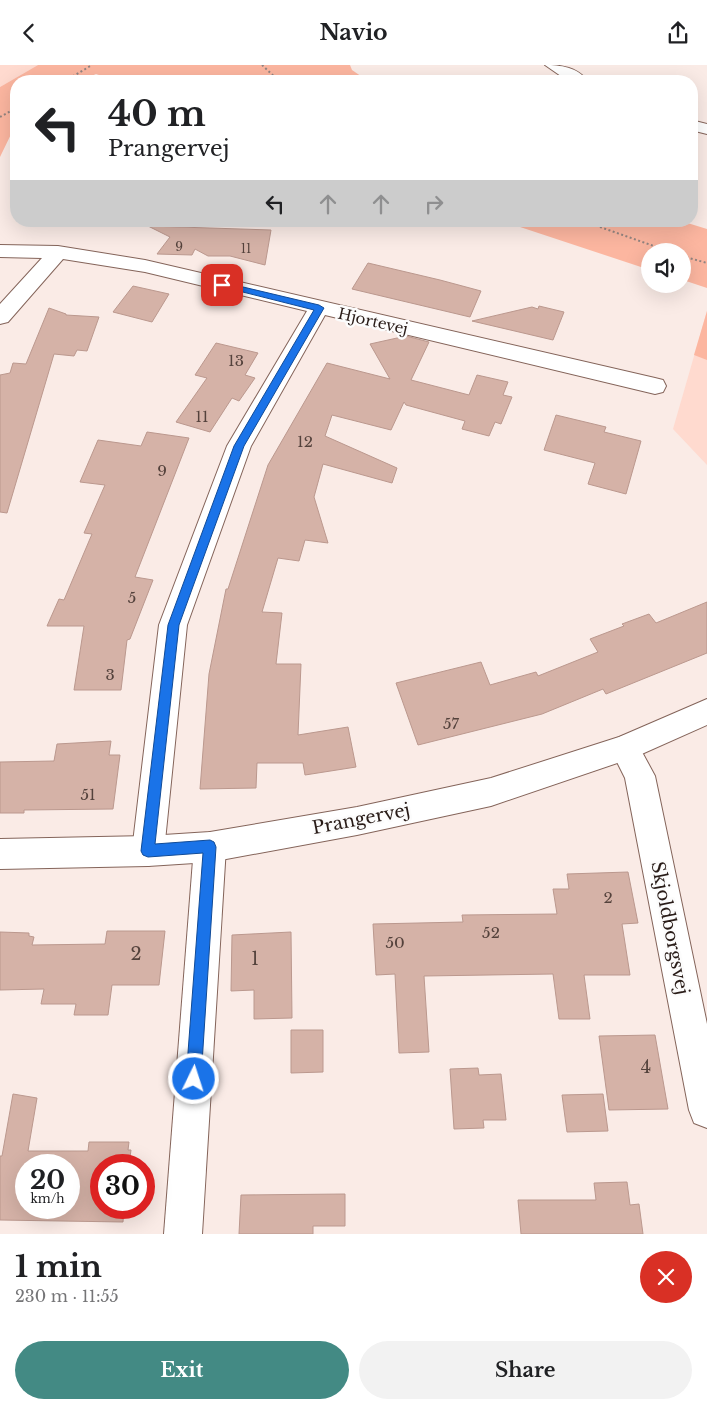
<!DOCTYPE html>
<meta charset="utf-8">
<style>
body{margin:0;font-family:"Libre Baskerville",serif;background:#f2f2f2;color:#202124;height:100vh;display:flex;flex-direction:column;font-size:19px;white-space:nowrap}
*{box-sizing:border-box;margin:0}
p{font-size:16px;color:#757577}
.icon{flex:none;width:28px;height:28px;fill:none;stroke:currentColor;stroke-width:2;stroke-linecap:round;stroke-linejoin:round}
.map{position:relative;height:1169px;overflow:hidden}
.side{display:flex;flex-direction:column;background:#fff;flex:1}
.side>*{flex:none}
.hud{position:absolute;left:10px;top:10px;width:688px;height:152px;border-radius:20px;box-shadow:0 5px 20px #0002;background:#fff;color:#202124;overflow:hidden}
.buttons{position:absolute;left:641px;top:178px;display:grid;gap:10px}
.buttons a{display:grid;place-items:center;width:50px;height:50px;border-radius:50%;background:#fff;box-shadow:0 5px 20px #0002;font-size:25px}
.speed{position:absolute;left:15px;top:1089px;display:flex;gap:10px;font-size:25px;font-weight:700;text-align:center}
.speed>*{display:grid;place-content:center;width:65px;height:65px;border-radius:50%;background:#fff;box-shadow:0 5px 20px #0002;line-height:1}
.speed small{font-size:12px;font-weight:400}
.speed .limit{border:8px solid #d22;background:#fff;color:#111}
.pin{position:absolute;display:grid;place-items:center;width:42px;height:42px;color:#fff;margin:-21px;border-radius:10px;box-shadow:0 2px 8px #0006}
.me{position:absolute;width:55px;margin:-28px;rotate:4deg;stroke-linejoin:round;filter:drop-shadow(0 0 4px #0008)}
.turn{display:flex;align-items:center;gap:18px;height:105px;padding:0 15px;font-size:22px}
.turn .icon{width:65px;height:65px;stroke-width:2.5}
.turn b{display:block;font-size:35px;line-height:42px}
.lanes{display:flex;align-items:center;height:48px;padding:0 15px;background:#0003;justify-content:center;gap:25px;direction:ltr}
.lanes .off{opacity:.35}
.round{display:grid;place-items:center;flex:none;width:52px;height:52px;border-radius:26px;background:#f2f2f2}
.head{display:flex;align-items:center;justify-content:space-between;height:85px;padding:0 15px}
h1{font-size:30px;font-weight:800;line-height:38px}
.primary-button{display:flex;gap:10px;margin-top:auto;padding:10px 15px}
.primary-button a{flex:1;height:58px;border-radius:30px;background:#438a84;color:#fff;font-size:20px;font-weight:800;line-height:58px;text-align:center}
.primary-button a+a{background:#f2f2f2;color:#202124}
header{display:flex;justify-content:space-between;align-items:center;height:65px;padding:0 15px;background:#fff;font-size:22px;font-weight:800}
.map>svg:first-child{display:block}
</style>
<header><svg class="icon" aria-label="back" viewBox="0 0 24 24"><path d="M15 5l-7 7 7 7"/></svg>Navio<svg class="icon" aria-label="share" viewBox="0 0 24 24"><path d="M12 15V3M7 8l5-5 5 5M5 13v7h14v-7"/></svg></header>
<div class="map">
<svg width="707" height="1169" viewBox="0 0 707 1169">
<rect width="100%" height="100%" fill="#faebe6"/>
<!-- built -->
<g fill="#ffdacf">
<path d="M0,0H38L0,22Z"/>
<path d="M707,246V400L673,364Z"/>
</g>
<!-- green -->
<g fill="#fcb6a0">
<path d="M38,0H350L352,5L368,16H116L96,9L80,16H16V59L0,92V22Z"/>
<path d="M502,156H681L707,164V223L683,215L682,186H650V205Z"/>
<path d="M707,246V295L694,290Z"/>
</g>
<!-- building -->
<g fill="#d5b2a7" stroke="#bb988e" fill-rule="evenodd">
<path d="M148,161L271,165L265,200L230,191H208L195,184L192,190L157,189L170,172Z"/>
<path d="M368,198L440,215L481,226L470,252L352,224Z"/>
<path d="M133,221L169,229L152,257L113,247Z"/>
<path d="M539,241L564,247L553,275L472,256L532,242L538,244Z"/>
<path d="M49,243L66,249V250L99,252L87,286L77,285L74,291L54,289L7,448L0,447V310L10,308L13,298L26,299Z"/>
<path d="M406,271L429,277L411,315L469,330L477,310L508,317L503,330L512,332L501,359L495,357L489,371L462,364L465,356L406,340L404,337L391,365L332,350L325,371L397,403L392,418L323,399L314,432L328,478L305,475L299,496L278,493L262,547L282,548L276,599H301L298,670L348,662L356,702L305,710L303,698H257L256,723L200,724L209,609L226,524H228L268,400L327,298L390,314L370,279Z"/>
<path d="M216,278L258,288L245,310L255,313L239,336L232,333L210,367L176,357L207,313L195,310Z"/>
<path d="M556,350L606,362L604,367L641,376L626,429L588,419L595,398L544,385Z"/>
<path d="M147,367L189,373L135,512L153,515L130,574L127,575L121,625H74L84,561H47L59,534L64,535L92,469L84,468L105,420L80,417L98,375L141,381Z"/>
<path d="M707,537V588L606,629L603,624L542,649L418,680L396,618L481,597L490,620L536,607L538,611L598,587L590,574L624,561L622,559L649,549L656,558Z"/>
<path d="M111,676L109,690H120L113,744L24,745V748H0V697L54,696L57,679Z"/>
<path d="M628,807L638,858L622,859L630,910H584L590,954H559L553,909L424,911L429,987L399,988L395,909L376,910L373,859L463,857L462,850L557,849L553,824H569L567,809Z"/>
<path d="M107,866H165L159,920H112L108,950H74L76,939H41L44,924L0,925V867L29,868V871L34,872L32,880L105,879Z"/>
<path d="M291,867L292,953L254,954V925L231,926L232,870Z"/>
<path d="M291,965H323V1007L291,1008Z"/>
<path d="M655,970L668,1044L609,1045L599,971Z"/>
<path d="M478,1003L479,1010L501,1009L506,1055H483L484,1063L454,1064L450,1004Z"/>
<path d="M13,1029L37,1033L28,1086H88L89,1077H129L128,1085H131L129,1100H101V1142H124L123,1157L0,1155V1091H2ZM26,1100H69V1142H26Z"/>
<path d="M603,1029L608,1066L567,1067L562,1030Z"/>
<path d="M627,1117L630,1140L639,1139L643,1169H521L518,1135H596L594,1118Z"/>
<path d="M345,1129V1161H313V1169H239L241,1130Z"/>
</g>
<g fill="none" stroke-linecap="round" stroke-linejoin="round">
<!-- street casing -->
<g stroke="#84645a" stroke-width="2">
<g id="street">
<path d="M545,0C560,0 578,2 587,16H568Z"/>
<path d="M691,55L707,59V69L691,65Z"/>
<path d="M0,180L58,181L145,195L655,313L663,315L666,321L663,327L655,329L325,250L251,381L187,560L164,786L159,797L148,801L137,797L132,786L159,560L227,381L307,246L145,207L63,194L8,257L0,259V239L42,193L0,192Z"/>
<path d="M625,670L635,674L655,711L707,959V1063L694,1058L689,1045L625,713L610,683L615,674Z"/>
<path d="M210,767L221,772L226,782L202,1169H164L194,782L199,772Z"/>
</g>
</g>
<!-- secondary casing -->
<g stroke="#84645a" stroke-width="2">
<path id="secondary" d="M707,634V660L635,692L491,741L357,770L210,797L148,801L0,804V774L148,771L210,767L357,742L491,713L619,672Z"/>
</g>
<!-- path -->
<g stroke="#928480" stroke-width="2" stroke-dasharray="2 2.5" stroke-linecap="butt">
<path d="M262,0L279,16"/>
<path d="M65,16L92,0"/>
<path d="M0,52L16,43"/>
<path d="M583,156L668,186"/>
<path d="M682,191L707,198"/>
</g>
<!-- street -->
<use href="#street" fill="#fff" fill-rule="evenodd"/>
<!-- secondary -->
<use href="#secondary" fill="#fff" fill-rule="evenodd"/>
</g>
<!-- route -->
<path fill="#1a73e8" stroke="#114b97" d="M222,217L319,240L324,243L244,381L179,560L155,779L210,775L214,777L216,782L201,1014L199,1019L194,1021L189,1019L186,1014L203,788L148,792L143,790L141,786L168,560L234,381L314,245L219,221V218Z"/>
<g text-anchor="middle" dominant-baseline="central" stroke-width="5" stroke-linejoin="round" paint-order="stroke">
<!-- far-number labels -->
<g font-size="12" fill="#54423c">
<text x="179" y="181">9</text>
<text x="246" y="183">11</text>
</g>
<!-- far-street labels -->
<g font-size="15" fill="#291c18" stroke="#fcfcfc">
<text transform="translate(373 256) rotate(13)">Hjortevej</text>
</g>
<!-- number labels -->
<g font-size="15" fill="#54423c">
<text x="236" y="295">13</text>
<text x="202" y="351">11</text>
<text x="305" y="376">12</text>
<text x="162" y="405">9</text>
<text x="132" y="532">5</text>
<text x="110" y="609">3</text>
<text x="451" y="658">57</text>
<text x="88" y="729">51</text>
<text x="608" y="832">2</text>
<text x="491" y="867">52</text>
<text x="395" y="877">50</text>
</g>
<!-- street labels -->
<g font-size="18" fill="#291c18" stroke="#fcfcfc">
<text transform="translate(361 754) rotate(-11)">Prangervej</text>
<text transform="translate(670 863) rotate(79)">Skjoldborgsvej</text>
</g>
<!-- near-number labels -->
<g font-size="18" fill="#54423c">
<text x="136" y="889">2</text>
<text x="255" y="894">1</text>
<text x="646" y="1002">4</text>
</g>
</g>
</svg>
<div class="buttons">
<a><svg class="icon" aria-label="sound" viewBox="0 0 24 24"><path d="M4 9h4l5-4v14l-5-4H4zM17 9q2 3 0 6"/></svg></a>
</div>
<div class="speed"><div>20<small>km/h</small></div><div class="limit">30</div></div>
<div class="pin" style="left:222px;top:220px;background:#d93025"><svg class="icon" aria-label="arrive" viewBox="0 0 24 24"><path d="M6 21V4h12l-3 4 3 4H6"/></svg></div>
<svg class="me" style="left:194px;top:1014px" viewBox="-20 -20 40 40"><circle r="17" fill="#1a73e8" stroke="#fff" stroke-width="3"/><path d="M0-11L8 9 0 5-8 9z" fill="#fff"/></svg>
<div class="hud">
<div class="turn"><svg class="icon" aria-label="left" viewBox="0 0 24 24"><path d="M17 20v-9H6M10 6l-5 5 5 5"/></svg><div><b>40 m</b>Prangervej</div></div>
<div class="lanes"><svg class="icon" aria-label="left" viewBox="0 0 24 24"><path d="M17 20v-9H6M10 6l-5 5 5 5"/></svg><svg class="icon off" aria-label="ahead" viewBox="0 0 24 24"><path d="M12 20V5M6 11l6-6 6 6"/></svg><svg class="icon off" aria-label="ahead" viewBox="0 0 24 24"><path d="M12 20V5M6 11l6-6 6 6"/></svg><svg class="icon off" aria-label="right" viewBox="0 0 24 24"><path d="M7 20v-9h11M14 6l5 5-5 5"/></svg></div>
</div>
</div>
<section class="side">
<div class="head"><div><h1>1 min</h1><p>230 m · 11:55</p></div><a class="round" style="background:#d93025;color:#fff"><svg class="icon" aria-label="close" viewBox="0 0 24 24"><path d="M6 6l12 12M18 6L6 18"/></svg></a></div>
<div class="primary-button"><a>Exit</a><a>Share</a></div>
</section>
